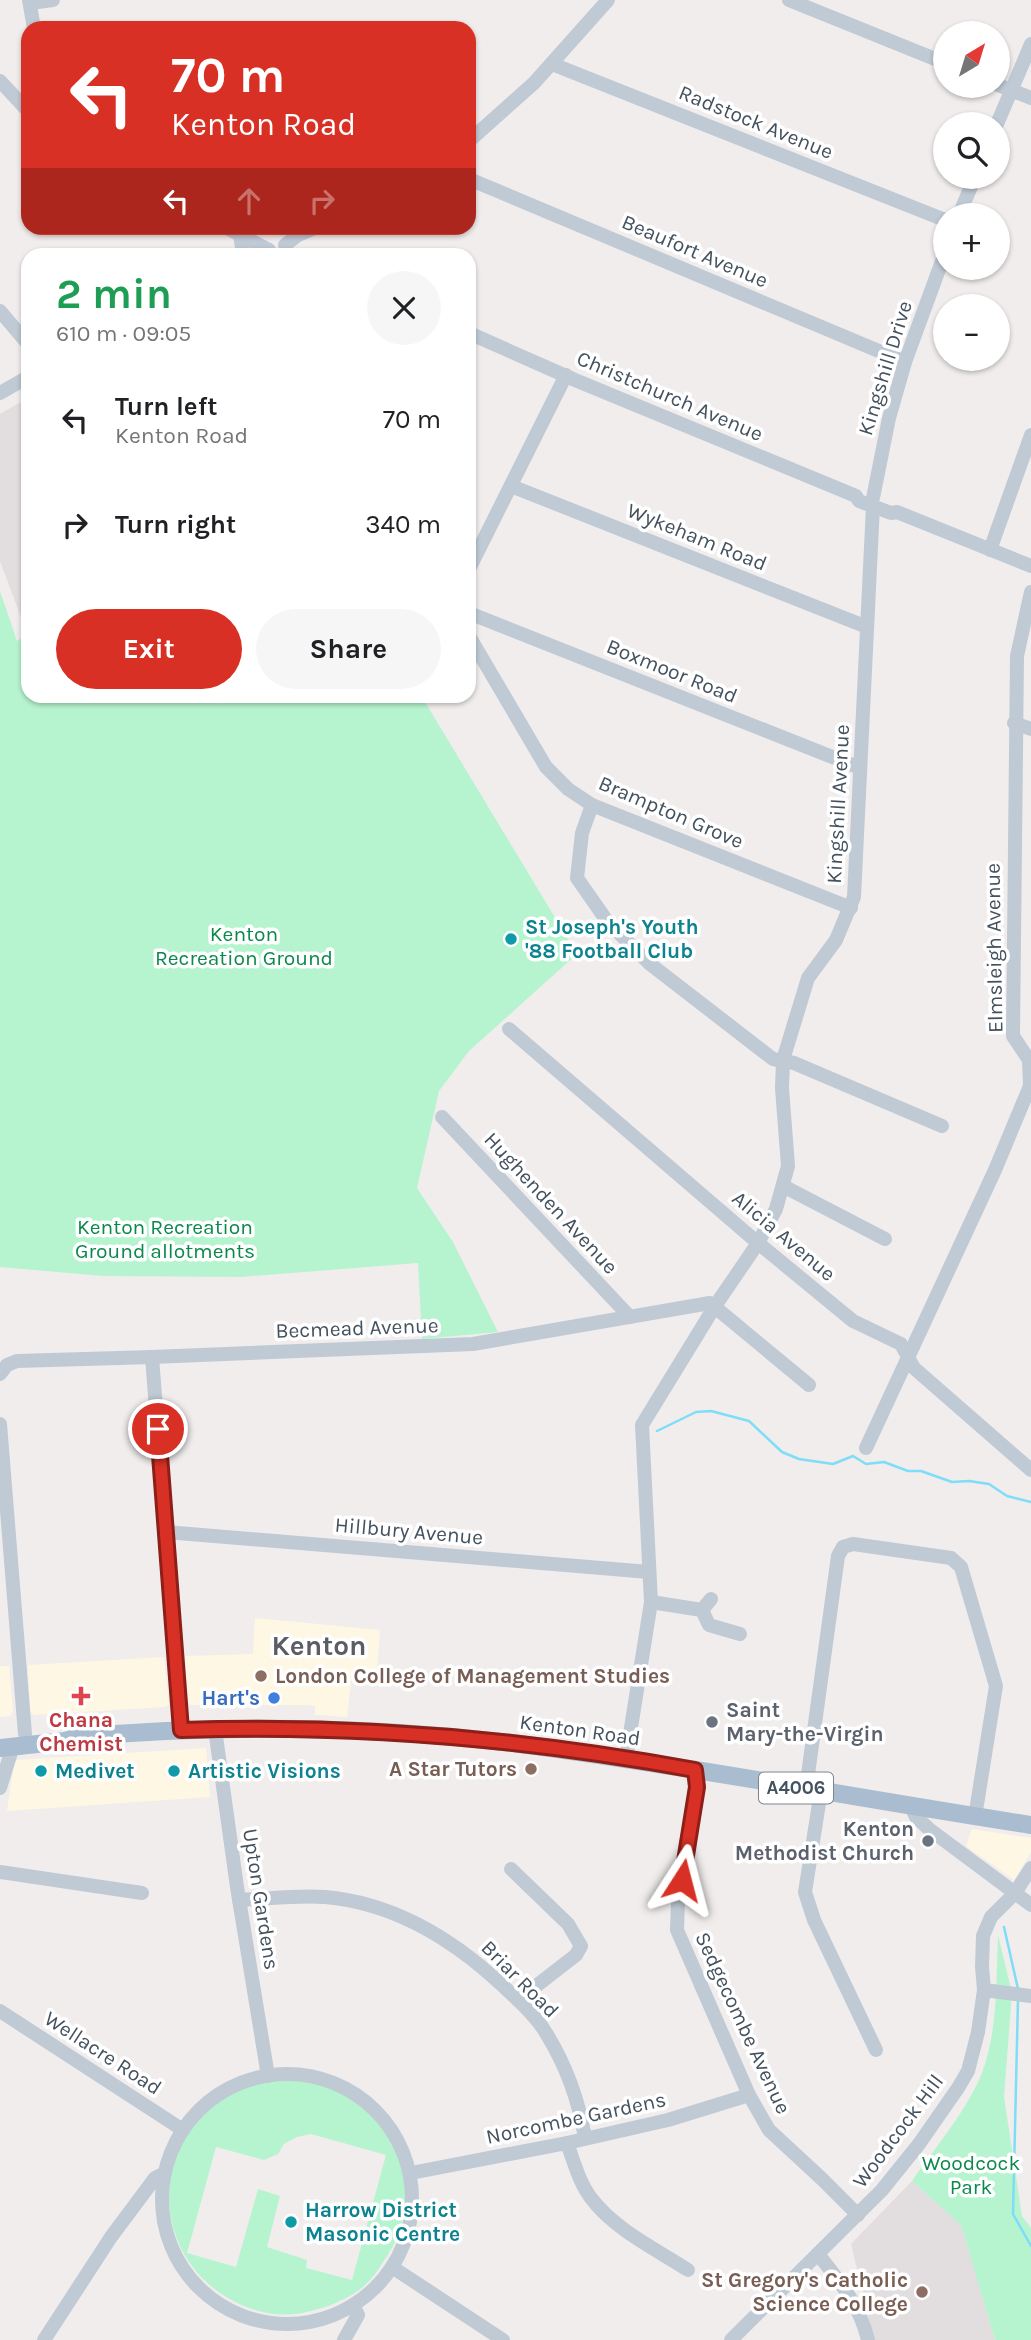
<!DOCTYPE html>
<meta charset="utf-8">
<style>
body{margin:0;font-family:Karla,sans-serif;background:#f6f6f6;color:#202124;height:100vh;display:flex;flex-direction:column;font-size:26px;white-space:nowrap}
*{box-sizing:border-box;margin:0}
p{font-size:23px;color:#757577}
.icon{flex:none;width:38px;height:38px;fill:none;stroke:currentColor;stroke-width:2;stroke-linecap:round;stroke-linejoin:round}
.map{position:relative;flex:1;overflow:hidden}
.panel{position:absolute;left:21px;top:248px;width:455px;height:455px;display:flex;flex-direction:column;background:#fff;border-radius:21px;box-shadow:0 2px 5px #0004}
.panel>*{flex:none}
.top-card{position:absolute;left:21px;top:21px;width:455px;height:214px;border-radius:21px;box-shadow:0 2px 5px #0004;background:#d93025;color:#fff;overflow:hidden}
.needle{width:46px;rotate:38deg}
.fabs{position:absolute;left:933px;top:21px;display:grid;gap:14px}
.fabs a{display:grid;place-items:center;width:77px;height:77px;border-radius:50%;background:#fff;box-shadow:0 2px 5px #0004;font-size:35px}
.pin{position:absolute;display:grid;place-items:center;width:60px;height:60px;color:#fff;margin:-30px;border:4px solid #fff;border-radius:50%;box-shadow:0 2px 7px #0007}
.me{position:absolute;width:77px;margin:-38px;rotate:9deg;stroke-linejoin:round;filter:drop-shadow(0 0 5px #0008)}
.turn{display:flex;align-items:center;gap:24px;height:147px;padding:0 35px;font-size:32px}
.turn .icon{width:91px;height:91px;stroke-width:2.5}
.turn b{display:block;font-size:49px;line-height:60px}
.lanes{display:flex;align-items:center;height:66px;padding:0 35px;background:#0003;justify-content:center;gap:35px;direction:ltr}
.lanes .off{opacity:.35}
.round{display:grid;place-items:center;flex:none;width:74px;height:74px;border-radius:37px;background:#f6f6f6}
.headline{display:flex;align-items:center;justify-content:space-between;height:119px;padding:0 35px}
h1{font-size:42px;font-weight:700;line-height:52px;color:#1e9e55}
.button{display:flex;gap:14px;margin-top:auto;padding:14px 35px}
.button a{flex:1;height:80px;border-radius:42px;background:#d93025;color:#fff;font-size:28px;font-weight:700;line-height:80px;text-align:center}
.button a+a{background:#f6f6f6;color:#202124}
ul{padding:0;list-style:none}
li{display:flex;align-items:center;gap:21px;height:105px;padding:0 35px}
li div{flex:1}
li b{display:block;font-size:26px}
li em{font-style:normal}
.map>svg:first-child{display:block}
</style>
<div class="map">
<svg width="1031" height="2340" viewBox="0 0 1031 2340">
<rect width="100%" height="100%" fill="#f1eded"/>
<!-- commercial -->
<g fill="#fef7e4">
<path d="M255,1618L380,1630L377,1672L356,1670L352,1674L347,1717L315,1715V1706L304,1705H191L188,1702L185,1656L253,1654Z"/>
<path d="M164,1657L169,1704L166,1707L34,1715L30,1712L28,1665Z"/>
<path d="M0,1666H9L13,1711L10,1716L0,1717Z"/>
<path d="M206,1748L210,1797L7,1811L14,1763L16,1760Z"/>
<path d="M972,1829L1031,1838V1852L1014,1880L966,1846Z"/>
</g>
<!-- education -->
<g fill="#e2dedf">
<path d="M28,398V626L25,628L0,561V414Z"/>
<path d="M912,2181L961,2224L995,2340H874L851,2244Z"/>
</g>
<!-- green -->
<g fill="#b6f4cf" fill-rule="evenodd">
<path d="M0,591L17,641L28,634V696H216L221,704L233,696L422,697L577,954L469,1051L439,1091L417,1188L453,1242L498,1332L422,1339L418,1263L241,1277L103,1276L0,1267Z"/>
<path d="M998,1935L1012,1993L1004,2097L1022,2216L1031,2228V2340H995L961,2225L912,2181C935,2148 967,2110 982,2073C998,2030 996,1981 998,1935Z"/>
<path d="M280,2080C299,2081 318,2082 337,2089C349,2094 361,2105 371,2114C415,2154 417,2215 383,2262C377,2272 369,2283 359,2290C341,2303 317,2311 295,2314C269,2317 242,2308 220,2293C145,2241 154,2128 239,2090C251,2084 266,2082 280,2080ZM311,2134L386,2155L352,2280L306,2268L307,2260L267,2247L280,2196L258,2189L236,2267L187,2253L216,2147L264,2160L278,2154L284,2144L297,2137Z"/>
</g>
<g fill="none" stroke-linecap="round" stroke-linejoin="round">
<!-- stream -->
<g stroke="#7eddf7" stroke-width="2.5">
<path d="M657,1431L696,1412L711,1411L749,1421L782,1452L799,1459L833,1464L853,1456L866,1464L884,1462L908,1471H921L952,1482L969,1481L989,1484L1007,1496L1031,1502"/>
<path d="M1004,1927L1018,1989"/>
<path d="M1018,1999L1013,2214L1031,2246"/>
</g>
<!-- minor -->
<g stroke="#bfcad5" stroke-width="14">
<path d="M29,0L34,28"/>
<path d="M789,0L945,63"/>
<path d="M30,3L53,0"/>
<path d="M552,64L945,220"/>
<path d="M0,81L28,111"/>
<path d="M998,85L1031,98"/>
<path d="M997,124L1031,44"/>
<path d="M469,141L534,83L608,0"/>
<path d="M469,179L905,362"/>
<path d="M959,215L975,177"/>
<path d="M227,228L269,250"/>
<path d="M285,245L298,235L315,228"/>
<path d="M240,256L242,248L240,235"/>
<path d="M0,311L28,344"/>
<path d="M469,333L575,380L856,496L859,501L891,513L897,512L1031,566"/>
<path d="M0,393L28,377"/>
<path d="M511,486L867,627"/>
<path d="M873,498L889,418L905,362L945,253"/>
<path d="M990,550L1031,435"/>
<path d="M469,569L566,375"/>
<path d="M469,613L860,768"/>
<path d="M469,636L546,767L568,789L592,805L851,908"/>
<path d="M1014,723L1031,729"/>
<path d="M592,805L582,833L577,878L607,921L650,964L773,1059L794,1063L942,1126"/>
<path d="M509,1029L758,1243L853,1321L901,1344L914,1368L1031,1470"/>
<path d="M442,1117L630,1317"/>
<path d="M783,1186L885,1239"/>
<path d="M152,1357L181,1730"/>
<path d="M0,1374L7,1365L17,1361L152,1357L473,1344L710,1303L809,1385"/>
<path d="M0,1424L25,1734"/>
<path d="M866,1448L995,1170L1030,1086L1029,1060L1013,1036L1017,656L1031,592"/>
<path d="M166,1532L649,1572"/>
<path d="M711,1599L702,1610L709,1625L740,1634"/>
<path d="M651,1602L702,1610"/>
<path d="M215,1729L237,1887L268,2076"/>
<path d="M626,1759L651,1602L642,1425L715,1306L758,1243L776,1209L788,1166L782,1088L783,1060L808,978L836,940L854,897L873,506"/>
<path d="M695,1770L697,1787L678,1902L677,1930L749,2095L769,2130L822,2179L858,2215"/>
<path d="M0,1788L13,1746"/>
<path d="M806,1789L838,1556L843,1547L853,1544L951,1558L961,1567L996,1686L975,1817"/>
<path d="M821,1791L805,1892L814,1920L876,2050"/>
<path d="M911,1806L916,1817L929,1829L1031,1905"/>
<path d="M511,1869L568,1924L581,1946L576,1955L518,2000"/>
<path d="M0,1872L142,1893"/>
<path d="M239,1900C267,1899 297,1895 325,1897C395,1903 453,1939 503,1986C518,2000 536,2016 546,2033C566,2065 579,2102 585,2138"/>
<path d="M984,1990L1031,1996"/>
<path d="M0,2011L183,2130"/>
<circle cx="287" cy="2199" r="125"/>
<path d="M567,2143C574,2162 579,2182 591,2198C615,2230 656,2249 688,2270"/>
<path d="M411,2173L567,2143L668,2120L749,2095"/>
<path d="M818,2254C839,2281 860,2305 868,2340"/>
<path d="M392,2267L503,2340"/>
<path d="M44,2340L111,2237L155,2178L165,2173"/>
<path d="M344,2340L358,2315L353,2305"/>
<path d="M731,2340L882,2190L919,2144L958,2088L968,2071L978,2032L984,1990L982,1967L983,1936L991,1917L1015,1893L1031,1868"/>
</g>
<!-- major -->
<path stroke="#aabdd0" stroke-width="18" d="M0,1748L65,1741L77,1737C222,1724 376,1726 520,1744C691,1766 860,1799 1031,1825"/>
</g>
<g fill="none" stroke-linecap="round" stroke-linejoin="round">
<!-- route casing -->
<g stroke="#8d1f18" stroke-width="18">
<path id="route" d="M158,1429L181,1730C353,1724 527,1739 695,1770L697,1787L682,1880"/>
</g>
<!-- route -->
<use href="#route" stroke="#d93025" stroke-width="12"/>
</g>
<!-- markers -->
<g fill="#0f9aa8" stroke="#fff" stroke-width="2.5">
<circle cx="511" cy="939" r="7"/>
<circle cx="41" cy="1771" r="7"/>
<circle cx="174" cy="1771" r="7"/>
<circle cx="291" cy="2222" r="7"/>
</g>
<g fill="#8d6e63" stroke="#fff" stroke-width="2.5">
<circle cx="261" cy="1676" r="7"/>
<circle cx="531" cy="1769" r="7"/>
<circle cx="922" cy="2292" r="7"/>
</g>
<path fill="#e0444e" stroke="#fff" stroke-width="2.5" d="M77.5 1685.5h7v7h7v7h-7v7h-7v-7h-7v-7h7z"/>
<circle fill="#3f7fe0" stroke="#fff" stroke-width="2.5" cx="274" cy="1698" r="7"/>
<g fill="#6b7280" stroke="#fff" stroke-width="2.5">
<circle cx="712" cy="1722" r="7"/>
<circle cx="928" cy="1841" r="7"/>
</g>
<g text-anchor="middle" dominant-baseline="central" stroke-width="7" stroke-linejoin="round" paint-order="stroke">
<!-- shield labels -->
<rect fill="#fff" stroke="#7c858e" stroke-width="2" x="759" y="1772.5" width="74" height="31" rx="5"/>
<g font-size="19" font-weight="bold" fill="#44515e">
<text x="796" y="1788">A4006</text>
</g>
<!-- street labels -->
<g font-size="21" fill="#44515e" stroke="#fff">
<text transform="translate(756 122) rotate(22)">Radstock Avenue</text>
<text transform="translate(695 251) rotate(23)">Beaufort Avenue</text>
<text transform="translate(885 368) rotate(-73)">Kingshill Drive</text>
<text transform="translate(670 396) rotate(23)">Christchurch Avenue</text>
<text transform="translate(697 537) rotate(22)">Wykeham Road</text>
<text transform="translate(672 671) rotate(22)">Boxmoor Road</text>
<text transform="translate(838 804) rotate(-87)">Kingshill Avenue</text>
<text transform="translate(671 812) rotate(23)">Brampton Grove</text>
<text transform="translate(994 948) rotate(-91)">Elmsleigh Avenue</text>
<text transform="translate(551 1203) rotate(47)">Hughenden Avenue</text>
<text transform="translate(784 1236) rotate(40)">Alicia Avenue</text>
<text transform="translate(357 1328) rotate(-2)">Becmead Avenue</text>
<text transform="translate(409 1531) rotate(5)">Hillbury Avenue</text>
<text transform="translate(580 1730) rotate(8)">Kenton Road</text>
<text transform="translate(261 1899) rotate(81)">Upton Gardens</text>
<text transform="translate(520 1979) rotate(45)">Briar Road</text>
<text transform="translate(743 2023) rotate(65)">Sedgecombe Avenue</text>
<text transform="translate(103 2053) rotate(33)">Wellacre Road</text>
<text transform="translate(576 2118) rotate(-12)">Norcombe Gardens</text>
<text transform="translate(898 2131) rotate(-53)">Woodcock Hill</text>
</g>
<!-- culture labels -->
<g font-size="21" font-weight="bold" fill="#0d838f" stroke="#fff" text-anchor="start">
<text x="525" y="927">St Joseph's Youth<tspan x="525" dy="24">'88 Football Club</tspan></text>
<text x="55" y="1771">Medivet</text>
<text x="188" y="1771">Artistic Visions</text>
<text x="305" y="2210">Harrow District<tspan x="305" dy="24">Masonic Centre</tspan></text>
</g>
<!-- park labels -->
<g font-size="21" fill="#0b884b" stroke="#fff">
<text x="244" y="934">Kenton<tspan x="244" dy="24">Recreation Ground</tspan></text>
<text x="165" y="1227">Kenton Recreation<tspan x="165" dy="24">Ground allotments</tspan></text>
<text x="971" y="2163">Woodcock<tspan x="971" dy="24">Park</tspan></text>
</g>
<!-- education labels -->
<g font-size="21" font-weight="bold" fill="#785e54" stroke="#fff" text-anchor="end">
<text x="275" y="1676" text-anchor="start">London College of Management Studies</text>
<text x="517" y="1769">A Star Tutors</text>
<text x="908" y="2280">St Gregory's Catholic<tspan x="908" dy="24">Science College</tspan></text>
</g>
<!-- shop labels -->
<g font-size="21" font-weight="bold" fill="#366cbe" stroke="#fff" text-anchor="end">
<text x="260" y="1698">Hart's</text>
</g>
<!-- worship labels -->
<g font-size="21" font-weight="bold" fill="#5b616d" stroke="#fff" text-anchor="start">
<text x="726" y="1710">Saint<tspan x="726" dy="24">Mary-the-Virgin</tspan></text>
<text x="914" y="1829" text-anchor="end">Kenton<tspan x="914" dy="24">Methodist Church</tspan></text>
</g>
<!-- health labels -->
<g font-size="21" font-weight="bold" fill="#be3a42" stroke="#fff">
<text x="81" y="1720">Chana<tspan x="81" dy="24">Chemist</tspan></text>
</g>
<!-- district labels -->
<g font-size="28" font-weight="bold" fill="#5a5e64" stroke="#fff">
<text x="319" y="1645">Kenton</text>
</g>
</g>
</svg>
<div class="fabs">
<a><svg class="needle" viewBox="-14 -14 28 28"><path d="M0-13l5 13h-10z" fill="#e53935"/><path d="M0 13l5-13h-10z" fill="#757577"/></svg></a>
<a><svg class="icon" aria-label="search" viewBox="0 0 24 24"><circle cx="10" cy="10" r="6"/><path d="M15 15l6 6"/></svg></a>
<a>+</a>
<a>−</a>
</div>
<div class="pin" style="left:158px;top:1429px;background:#d93025"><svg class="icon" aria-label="arrive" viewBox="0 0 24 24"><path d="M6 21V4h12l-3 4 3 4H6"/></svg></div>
<svg class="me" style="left:682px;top:1880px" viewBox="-20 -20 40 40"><path d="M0-17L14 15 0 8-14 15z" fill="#d93025" stroke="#fff" stroke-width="4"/></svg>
<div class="top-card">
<div class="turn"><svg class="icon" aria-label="left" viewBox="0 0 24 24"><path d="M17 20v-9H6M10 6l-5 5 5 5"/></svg><div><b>70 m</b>Kenton Road</div></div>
<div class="lanes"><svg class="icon" aria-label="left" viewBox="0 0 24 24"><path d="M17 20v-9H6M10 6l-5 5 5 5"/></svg><svg class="icon off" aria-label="ahead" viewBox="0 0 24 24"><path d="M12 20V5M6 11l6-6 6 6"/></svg><svg class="icon off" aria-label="right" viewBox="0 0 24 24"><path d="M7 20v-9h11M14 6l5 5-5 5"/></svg></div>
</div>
<section class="panel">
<div class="headline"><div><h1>2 min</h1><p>610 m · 09:05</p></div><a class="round"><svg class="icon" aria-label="close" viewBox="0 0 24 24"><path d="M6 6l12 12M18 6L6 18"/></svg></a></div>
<ul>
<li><svg class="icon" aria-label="left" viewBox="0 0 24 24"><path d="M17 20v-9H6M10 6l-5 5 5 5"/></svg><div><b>Turn left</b><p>Kenton Road</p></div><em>70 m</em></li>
<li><svg class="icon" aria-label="right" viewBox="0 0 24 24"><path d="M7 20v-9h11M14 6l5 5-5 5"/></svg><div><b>Turn right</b></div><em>340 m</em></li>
</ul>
<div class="button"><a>Exit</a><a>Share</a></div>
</section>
</div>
